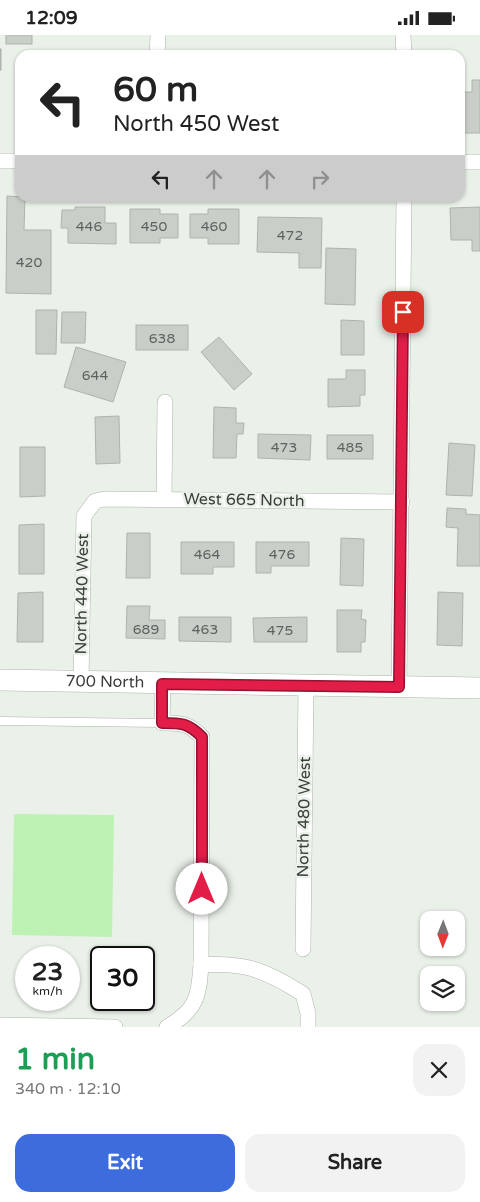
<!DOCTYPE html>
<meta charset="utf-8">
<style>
body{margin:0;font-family:"Varela Round",sans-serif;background:#f2f2f2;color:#222;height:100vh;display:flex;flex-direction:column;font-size:19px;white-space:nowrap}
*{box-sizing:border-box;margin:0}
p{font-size:16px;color:#767676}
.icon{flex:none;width:28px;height:28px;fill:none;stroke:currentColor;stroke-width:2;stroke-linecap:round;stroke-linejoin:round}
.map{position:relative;height:992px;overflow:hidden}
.side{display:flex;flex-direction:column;background:#fff;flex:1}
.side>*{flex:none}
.hud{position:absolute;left:15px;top:15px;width:450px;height:152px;border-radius:15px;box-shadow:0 1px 4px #0004;background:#fff;color:#222;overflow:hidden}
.needle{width:32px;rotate:181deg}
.fabs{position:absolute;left:420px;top:876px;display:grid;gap:10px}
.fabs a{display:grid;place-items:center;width:45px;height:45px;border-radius:10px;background:#fff;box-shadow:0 1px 4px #0004;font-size:25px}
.speed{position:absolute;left:15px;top:911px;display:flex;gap:10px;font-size:25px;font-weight:700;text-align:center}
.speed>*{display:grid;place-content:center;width:65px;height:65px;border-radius:50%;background:#fff;box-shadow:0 1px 4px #0004;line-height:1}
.speed small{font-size:12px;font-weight:400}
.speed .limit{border:2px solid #111;border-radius:8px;background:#fff;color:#111}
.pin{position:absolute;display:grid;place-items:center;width:42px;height:42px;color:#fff;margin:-21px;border-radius:10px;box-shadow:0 2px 8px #0006}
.me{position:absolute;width:55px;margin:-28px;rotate:0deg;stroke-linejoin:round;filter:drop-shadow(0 0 4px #0008)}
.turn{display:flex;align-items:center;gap:18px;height:105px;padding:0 15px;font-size:22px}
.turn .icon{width:65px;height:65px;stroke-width:2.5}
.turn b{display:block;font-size:35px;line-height:42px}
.lanes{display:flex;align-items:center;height:48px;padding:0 15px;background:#0003;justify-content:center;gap:25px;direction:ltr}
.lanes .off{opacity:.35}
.round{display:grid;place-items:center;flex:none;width:52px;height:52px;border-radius:15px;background:#f2f2f2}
.headline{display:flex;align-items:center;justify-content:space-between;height:85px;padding:0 15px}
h1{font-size:30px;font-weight:700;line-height:38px;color:#1e9e55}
.primary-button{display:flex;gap:10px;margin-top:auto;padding:10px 15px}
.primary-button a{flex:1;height:58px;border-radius:15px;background:#3d6ddd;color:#fff;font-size:20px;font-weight:700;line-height:58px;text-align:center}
.primary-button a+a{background:#f2f2f2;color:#222}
.status{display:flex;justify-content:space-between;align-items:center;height:35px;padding:0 25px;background:#fff;direction:ltr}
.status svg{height:14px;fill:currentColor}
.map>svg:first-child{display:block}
</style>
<div class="status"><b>12:09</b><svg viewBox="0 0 49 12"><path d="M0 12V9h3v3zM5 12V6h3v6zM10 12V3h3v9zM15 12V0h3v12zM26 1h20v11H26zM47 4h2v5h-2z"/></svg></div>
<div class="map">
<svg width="480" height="992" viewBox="0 0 480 992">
<rect width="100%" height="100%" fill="#eaf1e9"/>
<!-- green -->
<path fill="#bdf2b4" d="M14,779L114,780L112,902L12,900Z"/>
<!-- building -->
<g fill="#c9cfc8" stroke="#aeb4ac">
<rect x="6" y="0" width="26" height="9"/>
<rect x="0" y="14" width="1" height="21"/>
<path d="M472,45H480V98H464V57H472Z"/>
<path d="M7,161L25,162L24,195H51V259L6,258Z"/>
<path d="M75,172H105V188H116V209L68,208V193H61L62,175H75Z"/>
<path d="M480,172V216H472V205H451L450,173Z"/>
<path d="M130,174H160V179H178V203H160V208H130Z"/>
<path d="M208,174H239V209H208V203H190V179H208Z"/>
<path d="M258,182L322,183L321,233H299V218L257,217Z"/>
<path d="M326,213L356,214L355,270L325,269Z"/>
<path d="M36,275H57L56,319H36Z"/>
<path d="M62,277H86L85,308H61Z"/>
<path d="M341,285L364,286V320H341Z"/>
<rect x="136" y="290" width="52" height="25"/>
<path d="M219,302L252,339L234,355L201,317Z"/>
<path d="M76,312L126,327L113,367L64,352Z"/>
<path d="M346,335H365V360H360V371L328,372V344H346Z"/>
<path d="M214,372L236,373V388H244L243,399H237L236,423H213Z"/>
<path d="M119,381L120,428L96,429L95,382Z"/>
<path d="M258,399L311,400L310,425L258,423Z"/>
<rect x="327" y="400" width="46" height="24"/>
<path d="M449,408L475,410L472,461L446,460Z"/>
<path d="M20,412H45V461L20,462Z"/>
<path d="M447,473L466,474V479L480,480V531H457L458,493L446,492Z"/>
<path d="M44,489V539H19V490Z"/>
<path d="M127,498H150V543H126Z"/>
<path d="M341,503L364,504L363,551L340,550Z"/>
<path d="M181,507H234V532H213V539H181Z"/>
<path d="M256,507H309V531H271V538H256Z"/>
<path d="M43,557V607H17L18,558Z"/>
<path d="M438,557L463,558L462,611L437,610Z"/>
<path d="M127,571H150L149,585H165V604L126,603Z"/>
<path d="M337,575H362L361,584L366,585L365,607H361V617H337Z"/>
<path d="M179,582H231V607L179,606Z"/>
<path d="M307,582V607H254L253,583Z"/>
</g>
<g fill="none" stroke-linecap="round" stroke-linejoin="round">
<!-- lane casing -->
<g stroke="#acb2ab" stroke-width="9">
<path id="lane" d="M0,686L162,688"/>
</g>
<!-- street casing -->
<g stroke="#acb2ab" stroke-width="16">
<g id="street">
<path d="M403,0L404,20"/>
<path d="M157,20L158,0"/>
<path d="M0,126H20"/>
<path d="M460,127H480"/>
<path d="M164,464L165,367"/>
<path d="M81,646L84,481L95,466L105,464L402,467"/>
<path d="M163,649L162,688C182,688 188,688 202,702L201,929C199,961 197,975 167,992"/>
<path d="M399,652L404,162"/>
<path d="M303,914L306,651"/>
<path d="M201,929C216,930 231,929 245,932C265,936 286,948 303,959L308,978V992"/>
<path d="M0,990L115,992"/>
</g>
</g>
<!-- secondary casing -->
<g stroke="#acb2ab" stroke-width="22">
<g id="secondary">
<path id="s1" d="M0,645L480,653"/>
</g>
</g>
<!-- lane -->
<use href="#lane" stroke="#fff" stroke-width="8"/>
<!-- street -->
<use href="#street" stroke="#fff" stroke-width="15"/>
<!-- secondary -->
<use href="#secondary" stroke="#fff" stroke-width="21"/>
</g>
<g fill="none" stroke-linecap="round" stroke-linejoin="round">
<!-- route casing -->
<g stroke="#92132f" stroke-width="12">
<path id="route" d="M202,854V702C188,688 182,688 162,688V649L399,652L403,277"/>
</g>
<!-- route -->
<use href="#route" stroke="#e11d48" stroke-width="9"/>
</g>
<g text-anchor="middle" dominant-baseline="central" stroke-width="5" stroke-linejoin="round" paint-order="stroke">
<!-- number labels -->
<g font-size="14" fill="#5e625e">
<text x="89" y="191">446</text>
<text x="154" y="191">450</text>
<text x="214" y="191">460</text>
<text x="290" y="200">472</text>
<text x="29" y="227">420</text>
<text x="162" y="303">638</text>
<text x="95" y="340">644</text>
<text x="284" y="412">473</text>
<text x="350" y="412">485</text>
<text x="207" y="519">464</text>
<text x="282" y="519">476</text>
<text x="146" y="594">689</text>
<text x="205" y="594">463</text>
<text x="280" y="595">475</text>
</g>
<!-- street labels -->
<g font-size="16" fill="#3b3e3b" stroke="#eaf1e9">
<text transform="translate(244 465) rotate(1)">West 665 North</text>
<text transform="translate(82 559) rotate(-89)">North 440 West</text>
<text stroke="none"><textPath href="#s1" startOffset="105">700 North</textPath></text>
<text transform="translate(304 782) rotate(-89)">North 480 West</text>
</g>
</g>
</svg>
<div class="fabs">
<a><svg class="needle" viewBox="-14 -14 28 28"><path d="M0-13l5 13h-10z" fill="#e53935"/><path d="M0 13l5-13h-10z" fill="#767676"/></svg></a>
<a><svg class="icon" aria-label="layers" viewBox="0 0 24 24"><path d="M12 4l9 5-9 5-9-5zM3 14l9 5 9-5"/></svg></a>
</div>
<div class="speed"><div>23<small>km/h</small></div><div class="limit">30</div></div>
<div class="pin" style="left:403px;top:277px;background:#d93025"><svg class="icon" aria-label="arrive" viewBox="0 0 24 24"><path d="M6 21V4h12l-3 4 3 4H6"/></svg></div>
<svg class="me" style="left:202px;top:854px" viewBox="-20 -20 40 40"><circle r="19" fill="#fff"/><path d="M0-13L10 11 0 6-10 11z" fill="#e11d48"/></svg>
<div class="hud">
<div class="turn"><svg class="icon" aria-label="left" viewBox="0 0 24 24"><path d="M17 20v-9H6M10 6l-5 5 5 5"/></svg><div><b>60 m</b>North 450 West</div></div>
<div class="lanes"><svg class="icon" aria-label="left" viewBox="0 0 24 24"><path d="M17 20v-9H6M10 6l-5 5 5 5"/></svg><svg class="icon off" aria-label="ahead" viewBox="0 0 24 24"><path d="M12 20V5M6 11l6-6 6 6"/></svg><svg class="icon off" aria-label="ahead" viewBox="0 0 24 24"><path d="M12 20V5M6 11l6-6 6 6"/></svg><svg class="icon off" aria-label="right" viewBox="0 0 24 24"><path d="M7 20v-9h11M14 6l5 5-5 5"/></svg></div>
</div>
</div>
<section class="side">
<div class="headline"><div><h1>1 min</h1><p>340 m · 12:10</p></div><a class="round"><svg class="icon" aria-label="close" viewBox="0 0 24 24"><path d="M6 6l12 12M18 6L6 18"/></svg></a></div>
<div class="primary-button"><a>Exit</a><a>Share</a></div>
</section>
